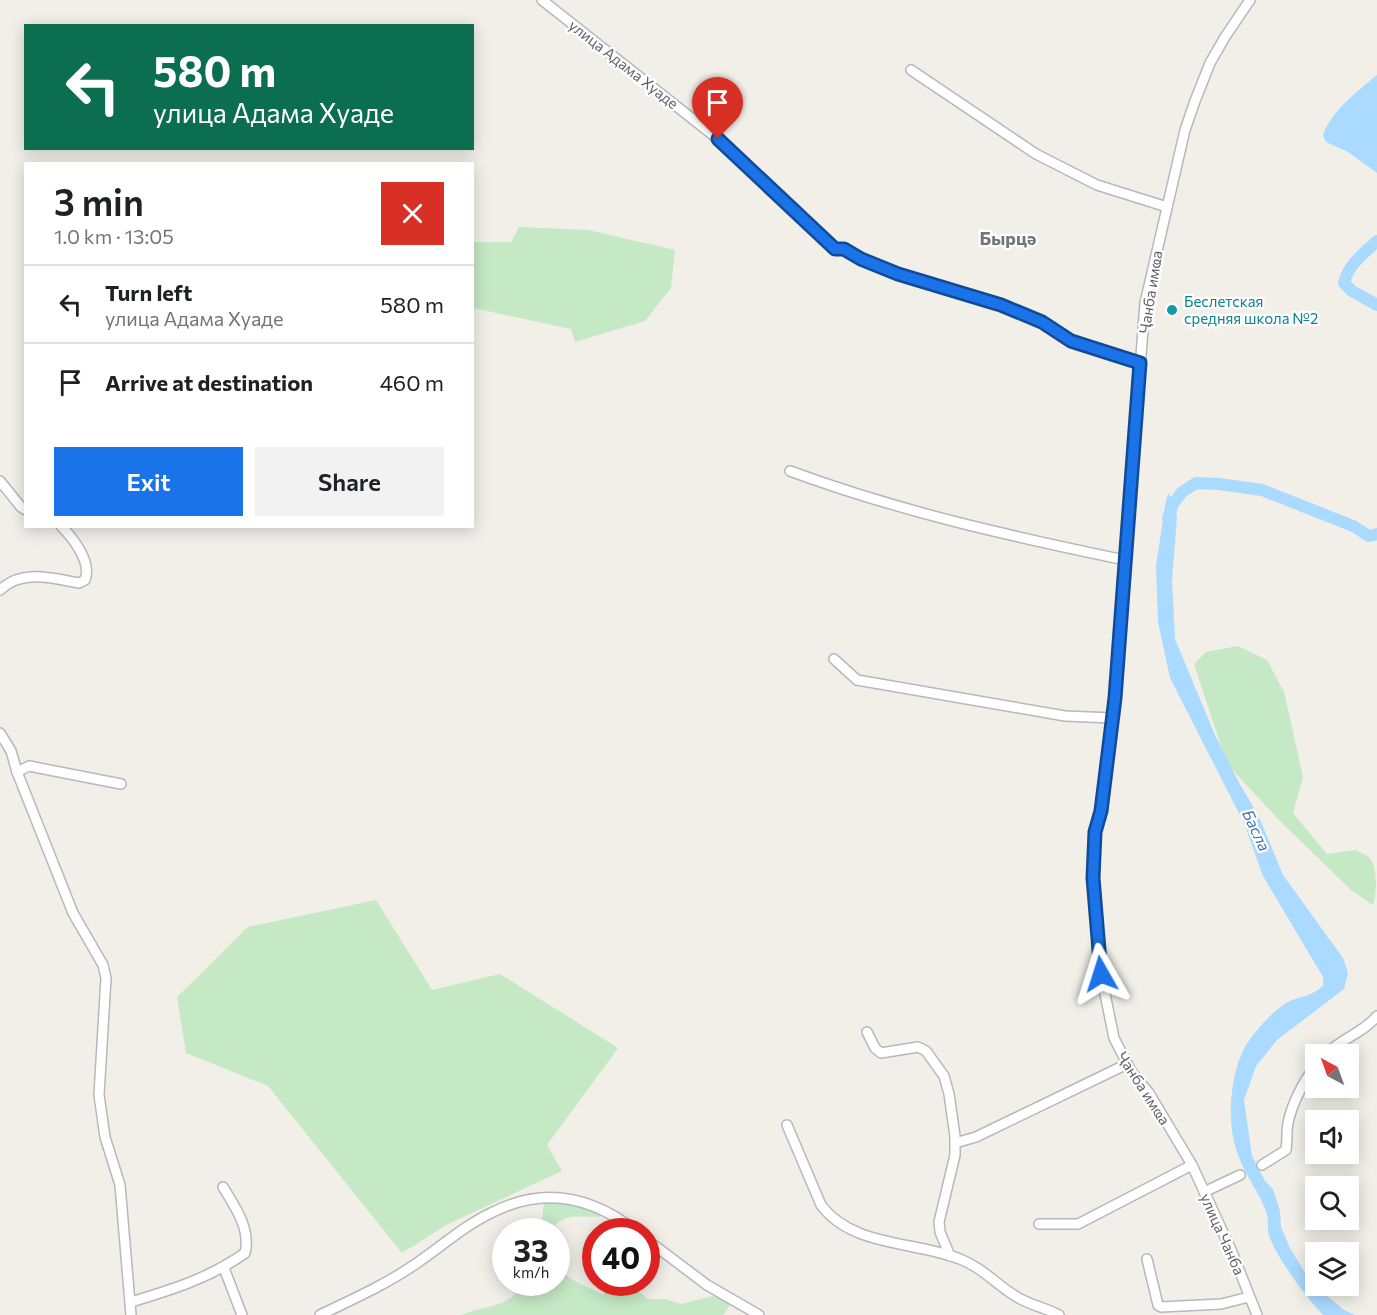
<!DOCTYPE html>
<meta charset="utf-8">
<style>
body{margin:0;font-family:Commissioner,sans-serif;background:#f2f2f2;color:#202124;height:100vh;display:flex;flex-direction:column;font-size:22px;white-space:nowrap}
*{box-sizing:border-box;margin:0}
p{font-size:20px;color:#757577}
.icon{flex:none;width:33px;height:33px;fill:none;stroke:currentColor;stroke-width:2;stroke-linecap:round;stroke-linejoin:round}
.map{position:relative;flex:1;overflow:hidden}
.sheet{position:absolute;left:24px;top:162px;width:450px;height:366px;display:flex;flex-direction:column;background:#fff;border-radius:0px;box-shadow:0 3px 15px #0003}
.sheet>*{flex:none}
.top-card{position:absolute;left:24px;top:24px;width:450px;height:126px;border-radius:0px;box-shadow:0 3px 15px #0003;background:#0b6e4f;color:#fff;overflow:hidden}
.needle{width:39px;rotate:319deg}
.buttons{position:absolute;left:1305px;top:1044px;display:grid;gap:12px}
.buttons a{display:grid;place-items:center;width:54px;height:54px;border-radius:0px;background:#fff;box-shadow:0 3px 15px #0003;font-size:30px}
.speed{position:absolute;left:492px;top:1218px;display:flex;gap:12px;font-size:30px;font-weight:700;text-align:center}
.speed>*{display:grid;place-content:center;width:78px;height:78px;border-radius:50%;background:#fff;box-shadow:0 3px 15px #0003;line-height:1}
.speed small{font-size:15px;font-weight:400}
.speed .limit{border:9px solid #d22;background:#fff;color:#111}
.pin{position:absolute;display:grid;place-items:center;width:51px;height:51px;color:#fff;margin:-62px -26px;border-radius:50% 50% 50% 0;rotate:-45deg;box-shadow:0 0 6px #0007}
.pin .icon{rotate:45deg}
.me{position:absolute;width:66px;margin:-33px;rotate:354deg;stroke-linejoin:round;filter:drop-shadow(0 0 4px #0008)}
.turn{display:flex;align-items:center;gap:21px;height:126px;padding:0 30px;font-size:27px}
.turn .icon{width:78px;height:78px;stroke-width:2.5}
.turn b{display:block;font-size:42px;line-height:51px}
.round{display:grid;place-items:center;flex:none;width:63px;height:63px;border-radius:0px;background:#f2f2f2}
.summary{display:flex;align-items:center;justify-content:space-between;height:102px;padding:0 30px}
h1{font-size:36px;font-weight:600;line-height:45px}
.action{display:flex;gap:12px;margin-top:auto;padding:12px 30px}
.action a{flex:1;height:69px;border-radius:0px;background:#1a73e8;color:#fff;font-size:24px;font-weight:600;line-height:69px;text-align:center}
.action a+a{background:#f2f2f2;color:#202124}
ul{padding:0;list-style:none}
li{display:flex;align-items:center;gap:18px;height:78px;padding:0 30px;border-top:2px solid #e0e0e0}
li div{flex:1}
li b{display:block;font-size:22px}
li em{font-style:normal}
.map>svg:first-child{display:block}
</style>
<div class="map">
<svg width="1377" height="1315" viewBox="0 0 1377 1315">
<rect width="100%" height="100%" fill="#f1efe8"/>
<!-- green -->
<g fill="#c5e8c5">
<path d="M519,227L588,230L675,250L671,288L645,321L575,342L571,329L473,308V242H511Z"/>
<path d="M1238,646L1267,660L1284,692L1303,777L1293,813L1327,854L1356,850C1361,853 1369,856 1372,861C1377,874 1377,892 1373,905L1351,890L1279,820L1227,764L1194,664L1206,652Z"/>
<path d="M376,900L432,990L500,974L618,1048L547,1145L562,1171L448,1224L402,1253L268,1086L186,1053L177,997L248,927Z"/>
<path d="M564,1199L602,1214L599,1217C580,1218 562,1211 552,1231L541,1232L544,1202Z"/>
<path d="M651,1246L660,1252V1260L656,1266L647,1263V1248Z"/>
<path d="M557,1268L571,1279L603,1295L614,1283H635L636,1289L648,1299H666L681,1304L713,1296L731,1304L723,1315H461C484,1305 511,1308 524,1283L556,1282Z"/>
</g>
<!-- water -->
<g fill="#aadaff">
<path d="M1377,75V173L1348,152L1326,142L1323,135C1331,111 1358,91 1377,75Z"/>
<path d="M1169,493L1177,516L1172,581L1175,639L1215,735L1237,779L1259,817L1283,875L1343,958L1348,973L1344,989L1277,1040L1256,1066L1244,1100L1252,1156L1265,1181L1273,1189L1280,1211L1281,1227L1290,1248L1311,1283L1344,1310L1355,1315H1323C1304,1294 1280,1263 1269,1236C1267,1229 1269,1221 1267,1214C1260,1193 1244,1174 1237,1152C1226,1122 1230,1069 1248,1042C1259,1027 1273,1010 1290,1001C1302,996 1312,996 1323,986V977L1263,876L1244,823L1170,678L1158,622L1156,566L1166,500Z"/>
</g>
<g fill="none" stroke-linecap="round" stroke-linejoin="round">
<!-- river -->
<g stroke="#aadaff" stroke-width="12">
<path d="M1377,241C1364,253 1348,265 1344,283L1352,291L1377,305"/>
<path d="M1168,518L1173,504L1182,492L1196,483L1219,484L1262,490L1353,526L1369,536L1377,534"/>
</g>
<!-- minor casing -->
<g stroke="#b5b8bc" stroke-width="12">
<g id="minor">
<path d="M542,0L718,139L835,249H844L861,259L898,274L1001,305L1042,322L1071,341L1140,363"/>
<path d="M1250,0L1225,37L1210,63L1195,101L1185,130L1145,303L1115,698L1100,811L1095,832L1093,878L1101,974L1114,1038L1131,1071L1149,1093L1192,1165L1232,1252L1257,1315"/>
<path d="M911,70L1036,154L1097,185L1167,207"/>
<path d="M790,471C901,512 1010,536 1125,560"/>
<path d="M0,481L21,507L26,510"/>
<path d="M0,590C22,569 52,578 79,583L85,580C92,562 73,538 61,526"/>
<path d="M834,659L857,680L1065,716L1112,718"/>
<path d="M0,733L11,751L17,772L73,913L103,965L106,978L99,1095L105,1137L120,1185L131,1315"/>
<path d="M17,772L29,766L121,784"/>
<path d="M867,1032L875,1048L881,1053L918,1047L926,1051L944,1076L949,1094L955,1136V1155L939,1222L940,1232L950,1256"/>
<path d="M1326,1054C1342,1038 1363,1033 1377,1016"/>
<path d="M787,1125L821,1205C852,1247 915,1241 960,1259C985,1269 996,1285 1017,1297C1030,1305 1046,1308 1059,1315"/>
<path d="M955,1143L976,1137L1127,1064"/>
<path d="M1262,1165L1286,1150C1287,1143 1287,1138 1287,1131C1288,1111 1303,1081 1316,1066"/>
<path d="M1204,1192L1240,1175"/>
<path d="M1039,1224H1078L1192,1165"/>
<path d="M646,1239L707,1285L759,1315"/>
<path d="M1147,1259L1158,1305L1161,1307L1221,1304L1249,1297"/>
<path d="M224,1268L242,1315"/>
<path d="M131,1302C171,1290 210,1278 245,1253C251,1229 235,1207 223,1187"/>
<path d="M320,1315C353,1299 387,1284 417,1263C442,1246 465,1225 493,1212C545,1186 593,1197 637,1232"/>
</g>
</g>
<!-- minor -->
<use href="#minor" stroke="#fff" stroke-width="9"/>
</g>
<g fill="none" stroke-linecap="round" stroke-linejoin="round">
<!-- route casing -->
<g stroke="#114b97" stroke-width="15">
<path id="route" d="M718,139L835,249H844L861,259L898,274L1001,305L1042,322L1071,341L1140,363L1115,698L1101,811L1095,832L1093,878L1101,974"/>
</g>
<!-- route -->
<use href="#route" stroke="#1a73e8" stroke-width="10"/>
</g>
<!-- markers -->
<circle fill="#0f9aa8" stroke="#fff" stroke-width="2" cx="1172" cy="310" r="6"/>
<g text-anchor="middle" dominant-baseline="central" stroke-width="4.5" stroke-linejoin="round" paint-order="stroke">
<!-- street labels -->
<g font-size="15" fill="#5f6368" stroke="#fff">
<text transform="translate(624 64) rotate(38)">улица Адама Хуаде</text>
<text transform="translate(1150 292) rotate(-81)">Ҷанба имҩа</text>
<text transform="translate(1144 1088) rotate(57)">Ҷанба имҩа</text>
<text transform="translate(1223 1234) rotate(66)">улица Чанба</text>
</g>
<!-- culture labels -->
<g font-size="15" fill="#0d838f" stroke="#fff" text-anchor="start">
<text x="1184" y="301">Беслетская<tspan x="1184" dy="17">средняя школа №2</tspan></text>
</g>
<!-- water labels -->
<g font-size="16" font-style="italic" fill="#4174aa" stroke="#fff">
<text transform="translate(1257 830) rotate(65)">Басла</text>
</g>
<!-- quarter labels -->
<g font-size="18" font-weight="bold" fill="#70757a" stroke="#fff">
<text x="1008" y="238">Бырцә</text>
</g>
</g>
</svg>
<div class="buttons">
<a><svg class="needle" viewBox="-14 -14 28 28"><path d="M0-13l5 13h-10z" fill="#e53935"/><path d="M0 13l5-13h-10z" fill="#757577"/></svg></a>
<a><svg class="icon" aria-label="sound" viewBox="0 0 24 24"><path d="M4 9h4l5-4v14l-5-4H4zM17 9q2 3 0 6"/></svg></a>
<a><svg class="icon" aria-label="search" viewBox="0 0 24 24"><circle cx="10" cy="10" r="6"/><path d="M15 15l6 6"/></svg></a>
<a><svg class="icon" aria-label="layers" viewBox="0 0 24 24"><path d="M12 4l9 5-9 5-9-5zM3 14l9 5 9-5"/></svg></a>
</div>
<div class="speed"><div>33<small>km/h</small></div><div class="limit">40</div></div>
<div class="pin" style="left:718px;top:139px;background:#d93025"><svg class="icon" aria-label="arrive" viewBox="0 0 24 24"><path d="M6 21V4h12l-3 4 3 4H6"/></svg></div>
<svg class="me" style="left:1101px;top:974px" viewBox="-20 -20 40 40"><path d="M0-17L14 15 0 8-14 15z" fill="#1a73e8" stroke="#fff" stroke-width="4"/></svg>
<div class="top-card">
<div class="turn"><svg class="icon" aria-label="left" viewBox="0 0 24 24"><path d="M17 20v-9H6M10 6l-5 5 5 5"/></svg><div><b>580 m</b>улица Адама Хуаде</div></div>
</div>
<section class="sheet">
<div class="summary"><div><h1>3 min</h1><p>1.0 km · 13:05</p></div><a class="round" style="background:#d93025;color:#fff"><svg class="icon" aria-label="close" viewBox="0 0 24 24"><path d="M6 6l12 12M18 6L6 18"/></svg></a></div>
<ul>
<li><svg class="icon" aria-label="left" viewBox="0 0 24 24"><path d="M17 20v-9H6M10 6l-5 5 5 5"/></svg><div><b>Turn left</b><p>улица Адама Хуаде</p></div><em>580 m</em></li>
<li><svg class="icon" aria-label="arrive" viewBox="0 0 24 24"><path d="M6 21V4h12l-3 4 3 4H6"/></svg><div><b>Arrive at destination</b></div><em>460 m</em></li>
</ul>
<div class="action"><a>Exit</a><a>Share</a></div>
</section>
</div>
